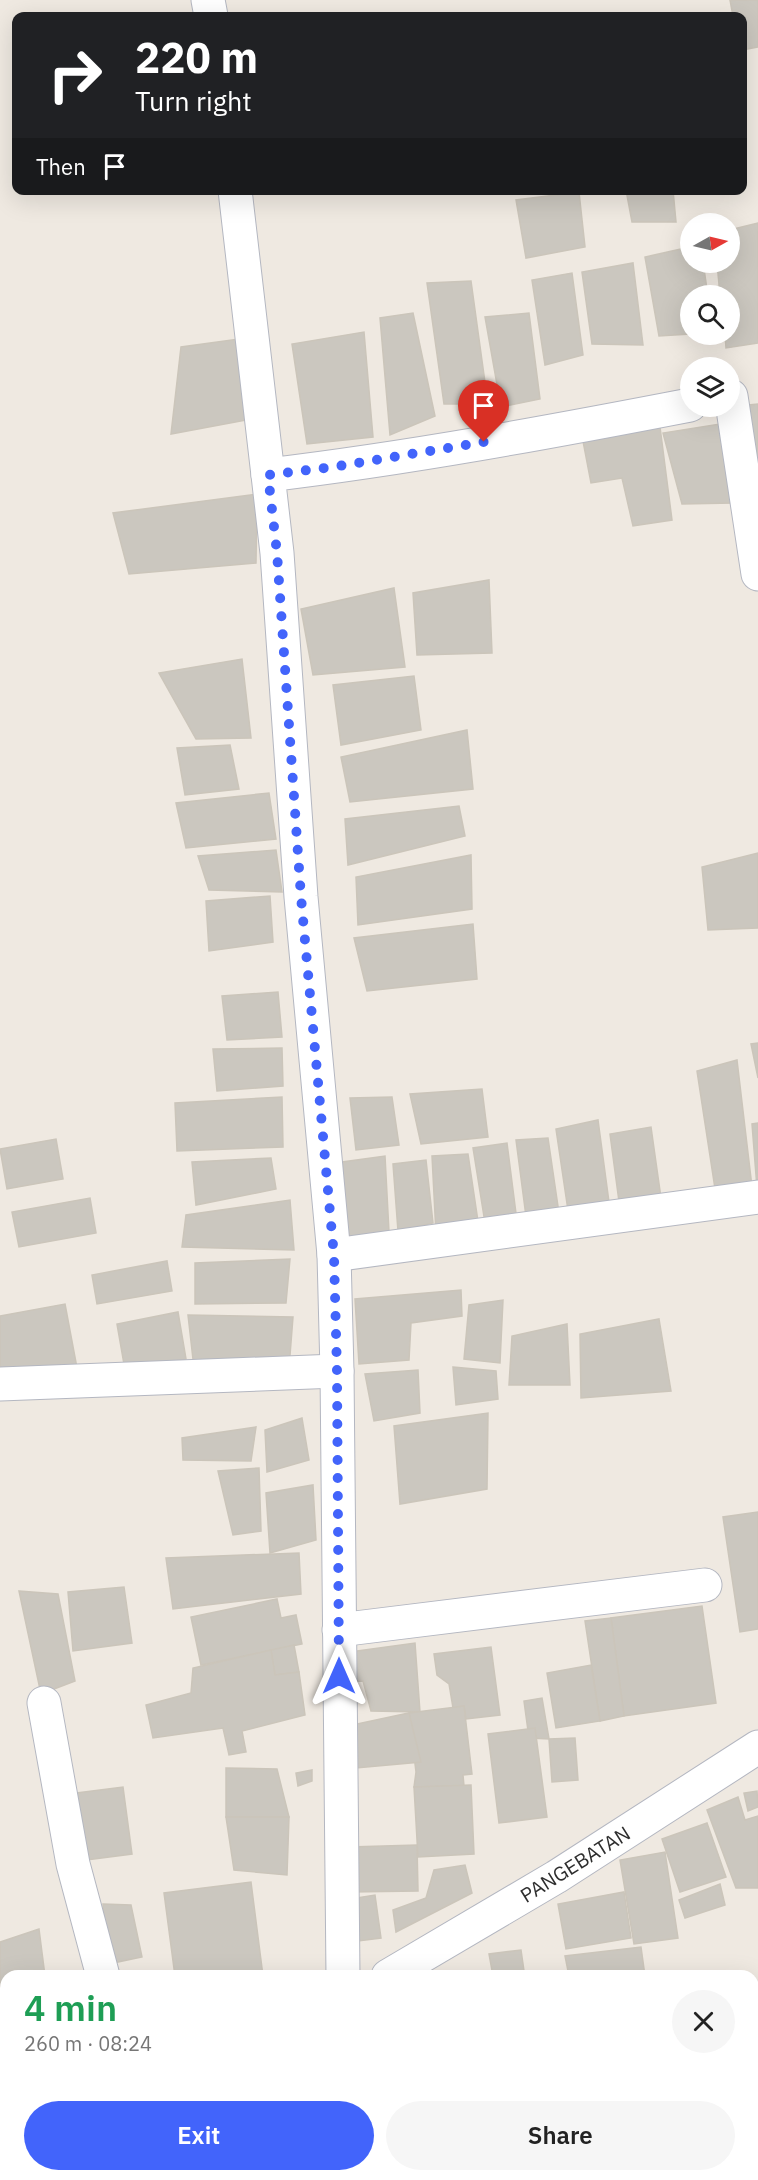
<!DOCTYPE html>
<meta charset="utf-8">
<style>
body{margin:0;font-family:"IBM Plex Sans",sans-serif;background:#f6f6f6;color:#222;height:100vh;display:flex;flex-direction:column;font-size:22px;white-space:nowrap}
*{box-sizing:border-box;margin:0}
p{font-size:20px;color:#767676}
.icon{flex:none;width:33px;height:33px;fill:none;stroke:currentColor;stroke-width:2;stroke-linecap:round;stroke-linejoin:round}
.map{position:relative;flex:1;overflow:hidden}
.details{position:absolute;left:0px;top:1970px;width:759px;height:212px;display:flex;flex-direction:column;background:#fff;border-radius:18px 18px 0 0;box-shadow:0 6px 24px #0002}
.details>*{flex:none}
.guide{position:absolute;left:12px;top:12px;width:735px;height:183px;border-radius:12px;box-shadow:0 6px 24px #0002;background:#202124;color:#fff;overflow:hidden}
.needle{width:39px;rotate:82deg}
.tools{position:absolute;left:680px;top:213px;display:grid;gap:12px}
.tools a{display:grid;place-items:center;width:60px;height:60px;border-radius:50%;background:#fff;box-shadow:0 6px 24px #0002;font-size:30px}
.pin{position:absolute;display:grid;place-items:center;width:51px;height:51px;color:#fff;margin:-62px -26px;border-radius:50% 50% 50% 0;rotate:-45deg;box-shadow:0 0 6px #0007}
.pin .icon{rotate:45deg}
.me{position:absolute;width:66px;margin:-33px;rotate:0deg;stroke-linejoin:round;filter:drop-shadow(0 0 4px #0008)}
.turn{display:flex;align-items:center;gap:21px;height:126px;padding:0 24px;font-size:27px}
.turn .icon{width:78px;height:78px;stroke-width:2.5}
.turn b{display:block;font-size:42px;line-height:51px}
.then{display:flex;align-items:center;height:57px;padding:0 24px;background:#0003;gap:12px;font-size:22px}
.round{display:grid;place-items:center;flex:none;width:63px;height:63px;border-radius:32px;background:#f6f6f6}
.headline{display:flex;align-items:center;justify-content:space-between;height:102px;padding:0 24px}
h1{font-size:36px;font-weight:600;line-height:45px;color:#1e9e55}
.primary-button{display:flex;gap:12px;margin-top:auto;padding:12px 24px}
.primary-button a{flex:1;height:69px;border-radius:36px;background:#4264fb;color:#fff;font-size:24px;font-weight:600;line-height:69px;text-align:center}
.primary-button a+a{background:#f6f6f6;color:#222}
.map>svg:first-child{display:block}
</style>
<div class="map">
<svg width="758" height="2180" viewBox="0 0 758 2180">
<rect width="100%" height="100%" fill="#efe9e1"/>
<!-- building -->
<g fill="#cbc7bf" stroke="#cbc5ba" stroke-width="1.5">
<path d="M730,0H758V47L742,50V16H733Z"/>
<path d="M626,190H673L676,222H632Z"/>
<path d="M579,192L585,247L526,258L516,200Z"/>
<path d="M758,223V343L726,348L725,334H729V296H720L717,262H729V230Z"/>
<path d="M690,247V262H703L708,296H690V334L659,336L645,257Z"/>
<path d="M633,263L643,345L592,344L582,272Z"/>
<path d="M572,273L583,355L545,365L532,280Z"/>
<path d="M471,281L488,404H444L427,283Z"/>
<path d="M413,313L435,416L390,435L380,318Z"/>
<path d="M529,313L540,399L501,407L485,317Z"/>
<path d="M364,332L373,437L307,444L292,344Z"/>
<path d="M246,338L252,419L171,434L181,347Z"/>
<path d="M758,404V527L739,406Z"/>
<path d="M726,423L733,503L682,504L663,433Z"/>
<path d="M660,427L672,520L633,526L622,478L591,483L582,436Z"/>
<path d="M257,494L256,563L129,574L113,513Z"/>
<path d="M489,580L492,653L417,655L413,593Z"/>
<path d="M394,588L405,667L313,675L301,609Z"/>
<path d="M242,659L251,738L196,739L159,673Z"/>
<path d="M414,676L421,730L341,745L333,685Z"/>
<path d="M467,730L473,789L350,802L341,757Z"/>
<path d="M230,745L239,789L185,795L177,748Z"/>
<path d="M269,793L276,839L186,848L176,803Z"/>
<path d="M459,806L465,836L348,865L345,819Z"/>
<path d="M276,850L282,892L209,890L198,856Z"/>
<path d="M758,853V928L708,930L702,867Z"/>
<path d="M471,855L472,909L358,925L356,877Z"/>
<path d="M270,896L273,942L209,951L206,901Z"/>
<path d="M473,924L477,979L367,991L354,938Z"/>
<path d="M278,992L282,1037L227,1040L222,996Z"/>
<path d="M758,1043V1078L751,1044Z"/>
<path d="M282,1048L283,1086L217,1091L213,1049Z"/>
<path d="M737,1060L752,1187L716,1195L697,1071Z"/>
<path d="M482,1089L488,1137L421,1144L410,1094Z"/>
<path d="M282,1097L283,1147L177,1151L175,1103Z"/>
<path d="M392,1097L399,1145L356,1150L350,1098Z"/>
<path d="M598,1120L611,1217H569L556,1129Z"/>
<path d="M758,1123V1188H757L752,1124Z"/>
<path d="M651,1127L662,1205L620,1209L610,1134Z"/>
<path d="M548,1138L560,1220L527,1224L516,1140Z"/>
<path d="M56,1139L63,1179L7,1189L0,1149Z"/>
<path d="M507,1143L518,1229H486L473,1148Z"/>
<path d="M468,1154L479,1228L436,1234L432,1156Z"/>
<path d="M385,1156L389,1232L343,1237L335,1163Z"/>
<path d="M271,1158L276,1189L196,1205L192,1162Z"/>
<path d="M426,1160L433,1223L398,1231L393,1164Z"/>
<path d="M90,1198L96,1233L19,1247L12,1212Z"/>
<path d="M290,1200L294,1250L182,1247L186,1215Z"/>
<path d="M290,1259L286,1303L195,1304V1263Z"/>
<path d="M167,1261L172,1291L97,1304L92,1275Z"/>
<path d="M461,1290L462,1316L411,1323L409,1360L359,1364L355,1299Z"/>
<path d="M503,1300L500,1363L464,1359L469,1305Z"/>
<path d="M65,1304L77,1368L0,1382V1316Z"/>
<path d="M178,1312L186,1359L125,1370L117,1324Z"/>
<path d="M188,1315L293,1317L289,1368H194Z"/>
<path d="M659,1319L671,1391L581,1398L580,1334Z"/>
<path d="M567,1324L570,1385H509L512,1336Z"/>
<path d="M453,1367L496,1371L498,1399L456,1405Z"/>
<path d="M418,1370L420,1413L374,1421L365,1374Z"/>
<path d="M488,1413L487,1489L400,1504L394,1426Z"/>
<path d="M302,1418L309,1460L267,1472L265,1430Z"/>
<path d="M256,1427L251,1461L183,1460L182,1438Z"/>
<path d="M259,1468L261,1531L233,1535L218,1471Z"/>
<path d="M313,1485L316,1540L270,1553L266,1493Z"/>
<path d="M758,1512V1629L740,1632L723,1517Z"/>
<path d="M299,1553L301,1594L173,1609L166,1558Z"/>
<path d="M124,1587L132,1643L73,1651L68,1592Z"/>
<path d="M19,1591L58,1594L75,1681L41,1694Z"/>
<path d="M277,1599L281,1618L296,1615L302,1644L201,1665L191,1617Z"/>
<path d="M702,1606L716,1703L624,1716L611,1618Z"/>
<path d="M611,1618L624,1716L600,1721L585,1621Z"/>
<path d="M415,1643L420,1712L371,1711L363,1681L344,1682L343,1653Z"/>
<path d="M294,1645L299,1672L275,1675L271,1650Z"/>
<path d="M491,1647L500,1715L466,1719L464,1706L453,1708L449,1684L437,1675L434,1654Z"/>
<path d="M271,1650L275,1675L299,1672L305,1715L242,1731L246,1752L229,1755L223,1728L153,1738L146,1705L191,1693L193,1668Z"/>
<path d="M591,1665L600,1721L556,1728L547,1673Z"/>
<path d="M542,1698L549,1739L529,1738L524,1701Z"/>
<path d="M464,1706L472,1774L463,1775L464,1786L414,1787L416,1772L409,1713Z"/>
<path d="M409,1713L421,1762L356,1768L352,1725Z"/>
<path d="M535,1728L547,1817L499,1823L488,1734Z"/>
<path d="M575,1738L578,1780L552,1782L549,1739Z"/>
<path d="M226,1768L277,1769L289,1817H226Z"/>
<path d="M312,1770V1781L298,1786L296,1773Z"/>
<path d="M471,1785L474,1854L418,1857L414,1787Z"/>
<path d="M123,1787L132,1854L79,1861L69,1794Z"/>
<path d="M757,1791L758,1807L748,1811L744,1793Z"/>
<path d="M738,1797L745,1820L758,1816V1888H736L707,1810Z"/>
<path d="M226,1817H289L287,1875L234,1870Z"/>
<path d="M707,1823L726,1877L680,1892L662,1839Z"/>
<path d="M417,1845L418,1891L350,1892L349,1847Z"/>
<path d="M665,1852L678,1938L634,1944L620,1860Z"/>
<path d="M465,1865L472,1893L396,1932L393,1910L426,1898L434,1870Z"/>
<path d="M251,1882L263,1976H175L164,1893Z"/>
<path d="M720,1884L725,1905L685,1918L679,1900Z"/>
<path d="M624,1892L631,1938L566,1949L558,1904Z"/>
<path d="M375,1895L381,1938L350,1942L343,1900Z"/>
<path d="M103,1904L131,1905L142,1957L113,1963L104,1925Z"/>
<path d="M39,1929L45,1976H6V2001L0,2003V1942Z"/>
<path d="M641,1947L645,1976H569L565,1956Z"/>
<path d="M521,1950L524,1971L493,1976L489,1954Z"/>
<path d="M6,2075V2137L5,2138L0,2114V2077Z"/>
<path d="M758,2091V2149L753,2150V2092Z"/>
<path d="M200,2175H226L201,2180Z"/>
<path d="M397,2175H444L445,2180H398Z"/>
<path d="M444,2175H471L472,2180H445Z"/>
<path d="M471,2175H511L512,2180H472Z"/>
<path d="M520,2175H592L593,2180H522Z"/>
</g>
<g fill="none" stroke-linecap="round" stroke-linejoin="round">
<!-- minor casing -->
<g stroke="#b4b7c1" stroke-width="35">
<g id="minor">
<path d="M208,0L211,16"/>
<path d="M235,190L268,475"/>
<path d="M731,396L758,574"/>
<path d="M334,1255L758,1197"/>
<path d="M0,1384L337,1371"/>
<path d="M339,1630L705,1585"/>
<path d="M44,1703L73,1864L103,1976"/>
<path d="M343,1976L337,1371L334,1255L301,897L277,553L268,475C410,458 550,432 690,405"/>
<path d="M388,1976L556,1877L758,1747"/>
<path d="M343,2175L344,2180"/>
<path d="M63,2180L72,2175"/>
</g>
</g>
<!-- minor -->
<use href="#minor" stroke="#fff" stroke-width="33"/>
</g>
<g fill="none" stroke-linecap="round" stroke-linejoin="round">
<!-- route -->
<path stroke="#4264fb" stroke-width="10" stroke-dasharray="0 18" d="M339,1676L337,1371L334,1256L301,897L277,553L268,475L333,467L484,442"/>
</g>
<g text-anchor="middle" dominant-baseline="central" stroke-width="5" stroke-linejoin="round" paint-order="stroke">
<!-- street labels -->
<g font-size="20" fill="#2e2e2e" stroke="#fff">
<text transform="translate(575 1864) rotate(-32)">PANGEBATAN</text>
</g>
</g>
</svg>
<div class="tools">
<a><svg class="needle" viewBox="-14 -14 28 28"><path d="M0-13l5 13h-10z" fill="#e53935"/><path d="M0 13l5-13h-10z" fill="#767676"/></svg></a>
<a><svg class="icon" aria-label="search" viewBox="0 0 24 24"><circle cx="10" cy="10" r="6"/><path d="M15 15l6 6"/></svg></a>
<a><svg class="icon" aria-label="layers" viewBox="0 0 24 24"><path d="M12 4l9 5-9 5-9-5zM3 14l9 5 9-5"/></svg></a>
</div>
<div class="pin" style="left:484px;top:442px;background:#d93025"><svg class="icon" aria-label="arrive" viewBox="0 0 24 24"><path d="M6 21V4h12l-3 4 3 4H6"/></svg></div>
<svg class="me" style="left:339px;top:1676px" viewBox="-20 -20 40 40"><path d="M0-17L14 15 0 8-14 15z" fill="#4264fb" stroke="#fff" stroke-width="4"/></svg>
<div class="guide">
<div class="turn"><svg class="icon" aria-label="right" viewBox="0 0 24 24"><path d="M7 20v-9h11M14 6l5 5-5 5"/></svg><div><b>220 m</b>Turn right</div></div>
<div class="then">Then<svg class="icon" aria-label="arrive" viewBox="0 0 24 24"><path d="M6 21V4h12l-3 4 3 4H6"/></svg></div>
</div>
<section class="details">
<div class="headline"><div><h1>4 min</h1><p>260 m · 08:24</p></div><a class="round"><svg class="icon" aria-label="close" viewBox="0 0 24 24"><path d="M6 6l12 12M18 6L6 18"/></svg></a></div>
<div class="primary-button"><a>Exit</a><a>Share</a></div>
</section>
</div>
